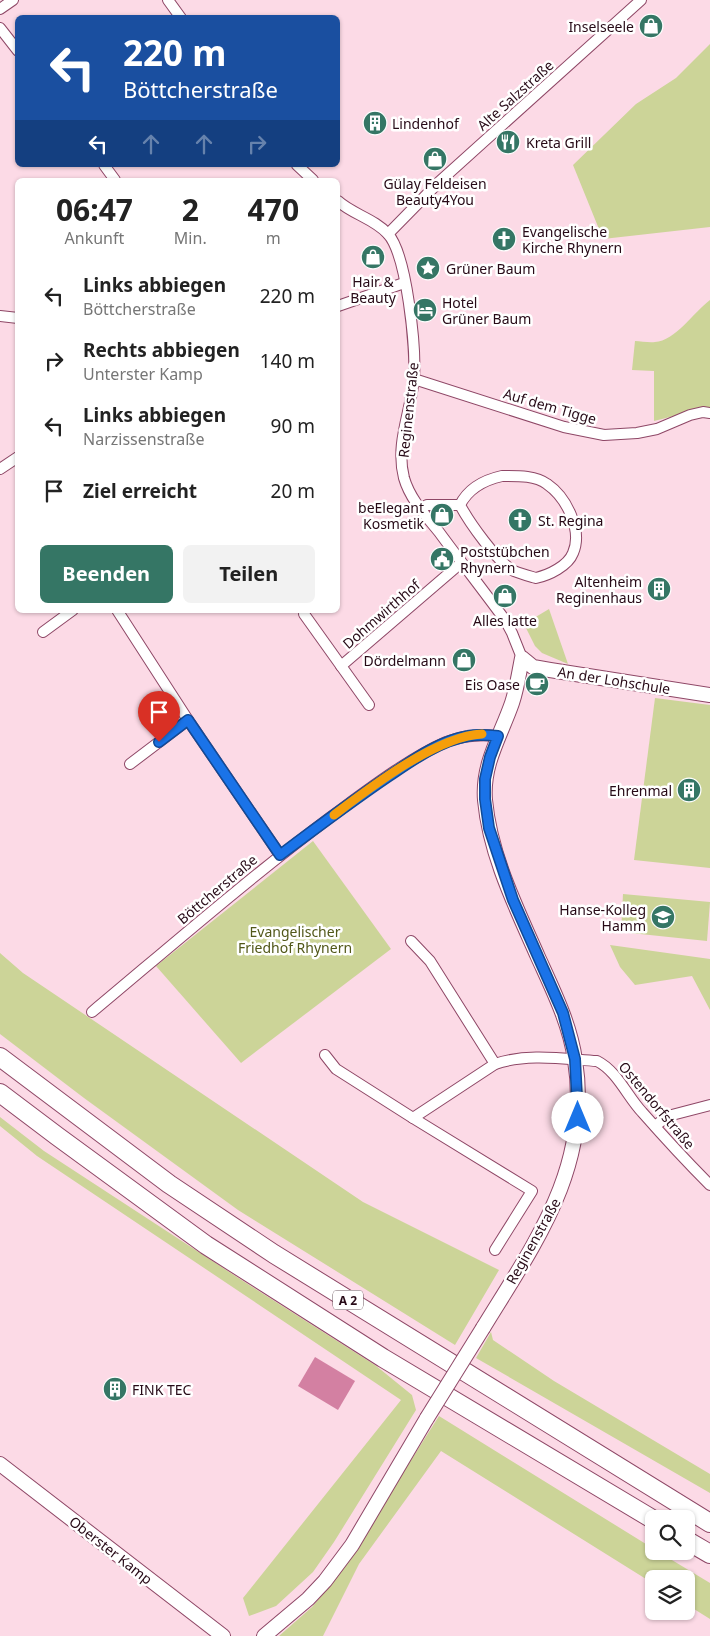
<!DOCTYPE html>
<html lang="de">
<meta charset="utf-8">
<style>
body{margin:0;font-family:"Noto Sans",sans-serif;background:#f2f2f2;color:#222;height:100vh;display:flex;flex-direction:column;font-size:19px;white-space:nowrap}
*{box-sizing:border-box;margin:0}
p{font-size:16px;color:#767676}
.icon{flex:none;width:28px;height:28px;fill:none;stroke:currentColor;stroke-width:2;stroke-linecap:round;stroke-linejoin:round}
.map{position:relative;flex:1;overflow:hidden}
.side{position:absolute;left:15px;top:178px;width:325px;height:435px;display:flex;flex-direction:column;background:#fff;border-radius:8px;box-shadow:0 1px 4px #0004}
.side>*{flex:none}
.top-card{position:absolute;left:15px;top:15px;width:325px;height:152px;border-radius:8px;box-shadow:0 1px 4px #0004;background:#1a4fa0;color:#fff;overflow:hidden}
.tools{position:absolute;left:645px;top:1510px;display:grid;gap:10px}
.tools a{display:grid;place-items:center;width:50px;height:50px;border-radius:8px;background:#fff;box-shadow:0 1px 4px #0004;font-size:25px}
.pin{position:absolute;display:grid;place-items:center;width:42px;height:42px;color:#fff;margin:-51px -21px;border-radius:50% 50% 50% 0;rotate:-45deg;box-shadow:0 0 5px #0007}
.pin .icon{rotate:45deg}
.me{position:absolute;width:55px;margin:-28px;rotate:0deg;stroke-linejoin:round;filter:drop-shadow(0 0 4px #0008)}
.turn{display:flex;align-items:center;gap:18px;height:105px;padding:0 25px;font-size:22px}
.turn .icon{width:65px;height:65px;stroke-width:2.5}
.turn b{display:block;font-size:35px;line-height:42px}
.lanes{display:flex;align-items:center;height:48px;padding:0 25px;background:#0003;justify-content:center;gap:25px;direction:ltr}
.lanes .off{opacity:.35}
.eta{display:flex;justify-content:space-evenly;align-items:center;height:85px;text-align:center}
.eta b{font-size:30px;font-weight:700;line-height:35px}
.cta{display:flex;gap:10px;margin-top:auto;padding:10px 25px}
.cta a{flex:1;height:58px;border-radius:8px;background:#357665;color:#fff;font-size:20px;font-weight:700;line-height:58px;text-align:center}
.cta a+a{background:#f2f2f2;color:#222}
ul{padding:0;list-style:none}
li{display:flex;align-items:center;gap:15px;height:65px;padding:0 25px}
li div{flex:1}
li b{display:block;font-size:19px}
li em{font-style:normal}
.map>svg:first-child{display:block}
</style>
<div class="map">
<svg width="710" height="1636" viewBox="0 0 710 1636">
<rect width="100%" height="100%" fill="#fcdae6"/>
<!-- green -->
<g fill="#ccd498">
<path d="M710,44V227L603,239L573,165L636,104L676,78Z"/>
<path d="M710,300V407L654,421V371L632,370L635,341C641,341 649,343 655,342C675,341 694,312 710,300Z"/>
<path d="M549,609L568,664L542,653L535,646L524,624Z"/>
<path d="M655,698L710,705V868L634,860Z"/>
<path d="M313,841L391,949L241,1063L156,966Z"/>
<path d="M623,894L710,902L707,941L621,932Z"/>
<path d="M610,945L710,959V1010L692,976L635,985L620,967Z"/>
<path d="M0,953L23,973L363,1202L499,1270L455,1345L238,1210L84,1098L0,1034Z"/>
<path d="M0,1117L44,1151L240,1279L375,1365L412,1395L416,1410L334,1542L313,1572L276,1606L249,1616L243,1598L401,1400L37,1156L0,1126Z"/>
<path d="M491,1332L493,1340L554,1381L710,1474V1493L476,1358Z"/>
<path d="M439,1416L654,1549V1551H657L710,1583V1619L686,1604V1579H654V1584L441,1451L359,1564L323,1636H279L312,1607L337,1577Z"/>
</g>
<!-- water -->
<path fill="#d380a2" d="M315,1357L355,1381L338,1410L298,1386Z"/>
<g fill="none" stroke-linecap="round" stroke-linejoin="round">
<!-- street casing -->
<g stroke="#8e4766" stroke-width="12">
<g id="street">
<path d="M168,0L181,18"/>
<path d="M0,9L13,0"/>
<path d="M0,28L18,51"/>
<path d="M104,165L115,180"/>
<path d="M297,165L313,180"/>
<path d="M338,201C352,214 375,219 388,234C407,255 416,348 414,378C411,412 395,443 404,478C410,499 426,516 439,532C461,562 483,590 505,620L512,633L522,658"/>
<path d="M388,234L439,182L641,0"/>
<path d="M338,306L404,283"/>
<path d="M0,316L18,318"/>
<path d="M414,379L564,427L604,435L637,433L657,429L690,415L703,412L710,413"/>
<path d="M0,469L18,457"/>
<path d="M502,476C516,476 535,475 547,484C566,497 583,530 573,553C568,566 549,575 536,578C529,576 521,574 514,571C497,562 469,522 460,505C468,489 484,480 502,476Z"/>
<path d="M421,509L427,505H460"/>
<path d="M117,610L188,720L280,855"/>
<path d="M304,614L369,705"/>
<path d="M43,632L73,610"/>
<path d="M341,666L461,563"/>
<path d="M130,764L188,720"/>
<path d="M411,941L430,961L495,1064"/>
<path d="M92,1012C171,946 249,878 332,816C365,792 409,758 446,742C464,735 480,734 498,736"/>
<path d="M325,1055L336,1069L413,1118L495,1064C527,1053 564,1059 597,1061C617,1071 627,1096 642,1112C664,1137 687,1162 710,1185"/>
<path d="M413,1118L532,1191L495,1250"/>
<path d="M655,1126L668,1116L710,1105"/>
</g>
</g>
<!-- secondary casing -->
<g stroke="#8e4766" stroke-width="16">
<g id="secondary">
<path d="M483,1328C535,1243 592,1166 575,1060C570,1024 553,990 538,957C516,907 490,855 485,800C482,764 501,735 512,703C517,688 519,673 522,658L533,667L550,670L710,695"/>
<path d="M0,1464L223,1636"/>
<path d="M264,1636L308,1599L325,1581L352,1545L427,1418"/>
</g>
</g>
<!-- highway casing -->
<g stroke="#8e4766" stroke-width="20">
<g id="highway">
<path d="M0,1057L169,1184L274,1254L710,1523"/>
<path d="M0,1093L57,1136L206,1245L383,1358L654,1520"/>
<path d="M686,1540L710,1554"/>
</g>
</g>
<!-- street -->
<use href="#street" stroke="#fff" stroke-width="10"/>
<!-- secondary -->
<use href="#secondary" stroke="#fff" stroke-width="14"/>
<!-- highway -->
<use href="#highway" stroke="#fff" stroke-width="18"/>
<!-- secondary-bridge casing -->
<g stroke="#8e4766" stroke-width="16" stroke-linecap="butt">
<path id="secondary-bridge" d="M427,1418L483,1328"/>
</g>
<!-- secondary-bridge -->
<use href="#secondary-bridge" stroke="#fff" stroke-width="14"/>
</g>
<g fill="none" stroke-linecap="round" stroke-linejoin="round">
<!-- route casing -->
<g stroke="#114b97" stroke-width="12">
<path id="route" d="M159,742L188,720L280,855C316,828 352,801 389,776C413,760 439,741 468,736C478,734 488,735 498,736L490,757L485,779V799L489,828L513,900L563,1013L575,1059L578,1118"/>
</g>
<!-- route -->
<use href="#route" stroke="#1a73e8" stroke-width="9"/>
<!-- slow -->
<path stroke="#f59e0b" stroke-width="9" d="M334,815C371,787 437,736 482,734"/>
</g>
<!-- icons -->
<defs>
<g id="shop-disc" transform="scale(1.25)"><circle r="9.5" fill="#357665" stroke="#fff"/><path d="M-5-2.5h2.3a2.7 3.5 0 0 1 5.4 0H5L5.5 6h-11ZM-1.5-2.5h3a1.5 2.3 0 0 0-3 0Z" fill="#fff"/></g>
<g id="building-disc" transform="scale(1.25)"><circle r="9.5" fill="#357665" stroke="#fff"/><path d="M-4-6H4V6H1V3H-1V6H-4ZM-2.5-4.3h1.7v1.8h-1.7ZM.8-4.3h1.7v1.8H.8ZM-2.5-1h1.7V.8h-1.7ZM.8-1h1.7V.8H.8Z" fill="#fff"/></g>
<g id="restaurant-disc" transform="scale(1.25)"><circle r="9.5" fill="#357665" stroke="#fff"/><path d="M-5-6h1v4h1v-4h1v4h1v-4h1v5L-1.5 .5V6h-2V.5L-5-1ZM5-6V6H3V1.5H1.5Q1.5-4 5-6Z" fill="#fff"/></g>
<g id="church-disc" transform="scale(1.25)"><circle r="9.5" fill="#357665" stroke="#fff"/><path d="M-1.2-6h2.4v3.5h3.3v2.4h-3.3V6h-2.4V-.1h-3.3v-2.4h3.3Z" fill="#fff"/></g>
<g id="sight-disc" transform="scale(1.25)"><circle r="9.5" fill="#357665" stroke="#fff"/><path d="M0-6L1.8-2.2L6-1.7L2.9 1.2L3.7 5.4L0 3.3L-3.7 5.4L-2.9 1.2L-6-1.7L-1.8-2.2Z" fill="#fff"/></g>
<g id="hotel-disc" transform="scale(1.25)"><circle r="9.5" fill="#357665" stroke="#fff"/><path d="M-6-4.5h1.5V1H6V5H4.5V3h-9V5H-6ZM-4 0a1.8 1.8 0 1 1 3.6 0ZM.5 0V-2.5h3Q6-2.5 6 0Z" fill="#fff"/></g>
<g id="civic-disc" transform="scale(1.25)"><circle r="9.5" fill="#357665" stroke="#fff"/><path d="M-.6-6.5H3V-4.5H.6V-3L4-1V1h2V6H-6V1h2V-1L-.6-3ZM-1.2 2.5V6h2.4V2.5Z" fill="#fff"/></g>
<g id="cafe-disc" transform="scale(1.25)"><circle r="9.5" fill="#357665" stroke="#fff"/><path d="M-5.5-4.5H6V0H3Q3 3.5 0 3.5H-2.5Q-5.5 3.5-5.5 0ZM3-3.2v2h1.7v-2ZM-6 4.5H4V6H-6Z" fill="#fff"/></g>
<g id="school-disc" transform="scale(1.25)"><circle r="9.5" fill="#357665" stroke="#fff"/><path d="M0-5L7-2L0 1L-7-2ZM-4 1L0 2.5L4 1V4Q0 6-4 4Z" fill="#fff"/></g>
</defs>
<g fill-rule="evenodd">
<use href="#shop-disc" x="651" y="26"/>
<use href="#building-disc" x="375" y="123"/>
<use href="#restaurant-disc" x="508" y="142"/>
<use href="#shop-disc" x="435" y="159"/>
<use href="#church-disc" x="504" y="239"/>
<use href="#shop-disc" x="373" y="257"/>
<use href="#sight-disc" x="428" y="268"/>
<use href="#hotel-disc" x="425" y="310"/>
<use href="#shop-disc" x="442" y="515"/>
<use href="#church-disc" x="520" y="520"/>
<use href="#civic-disc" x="442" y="559"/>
<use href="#building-disc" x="659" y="589"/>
<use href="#shop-disc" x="505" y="596"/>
<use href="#shop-disc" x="464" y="660"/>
<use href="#cafe-disc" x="537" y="684"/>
<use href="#building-disc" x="689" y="790"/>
<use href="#school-disc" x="663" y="917"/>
<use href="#building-disc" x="115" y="1389"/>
</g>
<g text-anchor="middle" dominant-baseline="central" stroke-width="5" stroke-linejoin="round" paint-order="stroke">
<!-- shield labels -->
<rect fill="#fff" stroke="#68545d" stroke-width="1" x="333" y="1290.5" width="30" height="19" rx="4"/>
<g font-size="12" font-weight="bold" fill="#270a17">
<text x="348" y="1300">A 2</text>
</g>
<!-- poi labels -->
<g font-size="14" fill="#270a17" stroke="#fff" text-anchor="start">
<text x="634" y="26" text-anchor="end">Inselseele</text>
<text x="392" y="123">Lindenhof</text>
<text x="526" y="142">Kreta Grill</text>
<text x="435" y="183" text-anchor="middle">Gülay Feldeisen<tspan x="435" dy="16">Beauty4You</tspan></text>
<text x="522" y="231">Evangelische<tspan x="522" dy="16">Kirche Rhynern</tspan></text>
<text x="446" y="268">Grüner Baum</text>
<text x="373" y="281" text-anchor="middle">Hair &amp;<tspan x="373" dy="16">Beauty</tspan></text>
<text x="442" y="302">Hotel<tspan x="442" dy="16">Grüner Baum</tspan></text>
<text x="424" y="507" text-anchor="end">beElegant<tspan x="424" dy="16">Kosmetik</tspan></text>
<text x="538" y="520">St. Regina</text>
<text x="460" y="551">Poststübchen<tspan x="460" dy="16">Rhynern</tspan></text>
<text x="642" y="581" text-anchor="end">Altenheim<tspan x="642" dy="16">Reginenhaus</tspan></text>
<text x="505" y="620" text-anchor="middle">Alles latte</text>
<text x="446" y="660" text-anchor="end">Dördelmann</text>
<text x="520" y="684" text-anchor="end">Eis Oase</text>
<text x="672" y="790" text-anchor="end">Ehrenmal</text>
<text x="646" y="909" text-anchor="end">Hanse-Kolleg<tspan x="646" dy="16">Hamm</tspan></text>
<text x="132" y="1389">FINK TEC</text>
</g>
<!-- street labels -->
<g font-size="14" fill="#270a17" stroke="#fff">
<text transform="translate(515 95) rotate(-42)">Alte Salzstraße</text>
<text transform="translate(550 406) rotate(16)">Auf dem Tigge</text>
<text transform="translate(408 410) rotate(-84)">Reginenstraße</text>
<text transform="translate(381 614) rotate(-41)">Dohmwirthhof</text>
<text transform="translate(614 680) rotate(9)">An der Lohschule</text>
<text transform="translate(217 889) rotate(-40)">Böttcherstraße</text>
<text transform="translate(657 1105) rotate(50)">Ostendorfstraße</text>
<text transform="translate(533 1241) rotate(-61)">Reginenstraße</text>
<text transform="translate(111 1550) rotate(38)">Oberster Kamp</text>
</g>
<!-- park labels -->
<g font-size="14" fill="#52581a" stroke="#fff">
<text x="295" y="931">Evangelischer<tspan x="295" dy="16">Friedhof Rhynern</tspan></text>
</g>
</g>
</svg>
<div class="tools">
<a><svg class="icon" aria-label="search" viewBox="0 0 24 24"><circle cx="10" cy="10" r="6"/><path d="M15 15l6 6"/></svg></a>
<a><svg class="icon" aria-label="layers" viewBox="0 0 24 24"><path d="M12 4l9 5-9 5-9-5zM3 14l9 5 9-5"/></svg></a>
</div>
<div class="pin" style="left:159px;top:742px;background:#d93025"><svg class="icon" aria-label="arrive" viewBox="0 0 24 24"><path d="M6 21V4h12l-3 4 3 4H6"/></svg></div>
<svg class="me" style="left:578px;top:1118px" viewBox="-20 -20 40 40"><circle r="19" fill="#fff"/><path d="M0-13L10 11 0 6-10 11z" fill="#1a73e8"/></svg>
<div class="top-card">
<div class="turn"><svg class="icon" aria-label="left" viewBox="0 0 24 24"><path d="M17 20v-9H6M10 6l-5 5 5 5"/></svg><div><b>220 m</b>Böttcherstraße</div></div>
<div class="lanes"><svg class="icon" aria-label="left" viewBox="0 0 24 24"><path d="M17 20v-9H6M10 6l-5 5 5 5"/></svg><svg class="icon off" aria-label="ahead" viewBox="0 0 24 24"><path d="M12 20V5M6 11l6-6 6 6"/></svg><svg class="icon off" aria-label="ahead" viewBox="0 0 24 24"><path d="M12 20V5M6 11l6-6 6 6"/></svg><svg class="icon off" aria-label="right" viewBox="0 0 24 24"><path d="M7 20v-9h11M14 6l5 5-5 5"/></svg></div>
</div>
<section class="side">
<div class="eta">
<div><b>06:47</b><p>Ankunft</p></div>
<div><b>2</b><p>Min.</p></div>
<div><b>470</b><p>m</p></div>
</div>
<ul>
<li><svg class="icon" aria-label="left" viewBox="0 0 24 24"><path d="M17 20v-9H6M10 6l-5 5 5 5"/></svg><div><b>Links abbiegen</b><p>Böttcherstraße</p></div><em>220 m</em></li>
<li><svg class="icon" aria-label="right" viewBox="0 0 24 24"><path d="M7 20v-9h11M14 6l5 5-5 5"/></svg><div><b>Rechts abbiegen</b><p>Unterster Kamp</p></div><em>140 m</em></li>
<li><svg class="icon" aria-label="left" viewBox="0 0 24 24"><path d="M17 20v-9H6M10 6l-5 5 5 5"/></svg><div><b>Links abbiegen</b><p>Narzissenstraße</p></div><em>90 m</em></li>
<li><svg class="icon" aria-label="arrive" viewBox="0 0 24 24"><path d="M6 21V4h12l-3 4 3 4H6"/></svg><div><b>Ziel erreicht</b></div><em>20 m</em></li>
</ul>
<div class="cta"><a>Beenden</a><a>Teilen</a></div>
</section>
</div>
